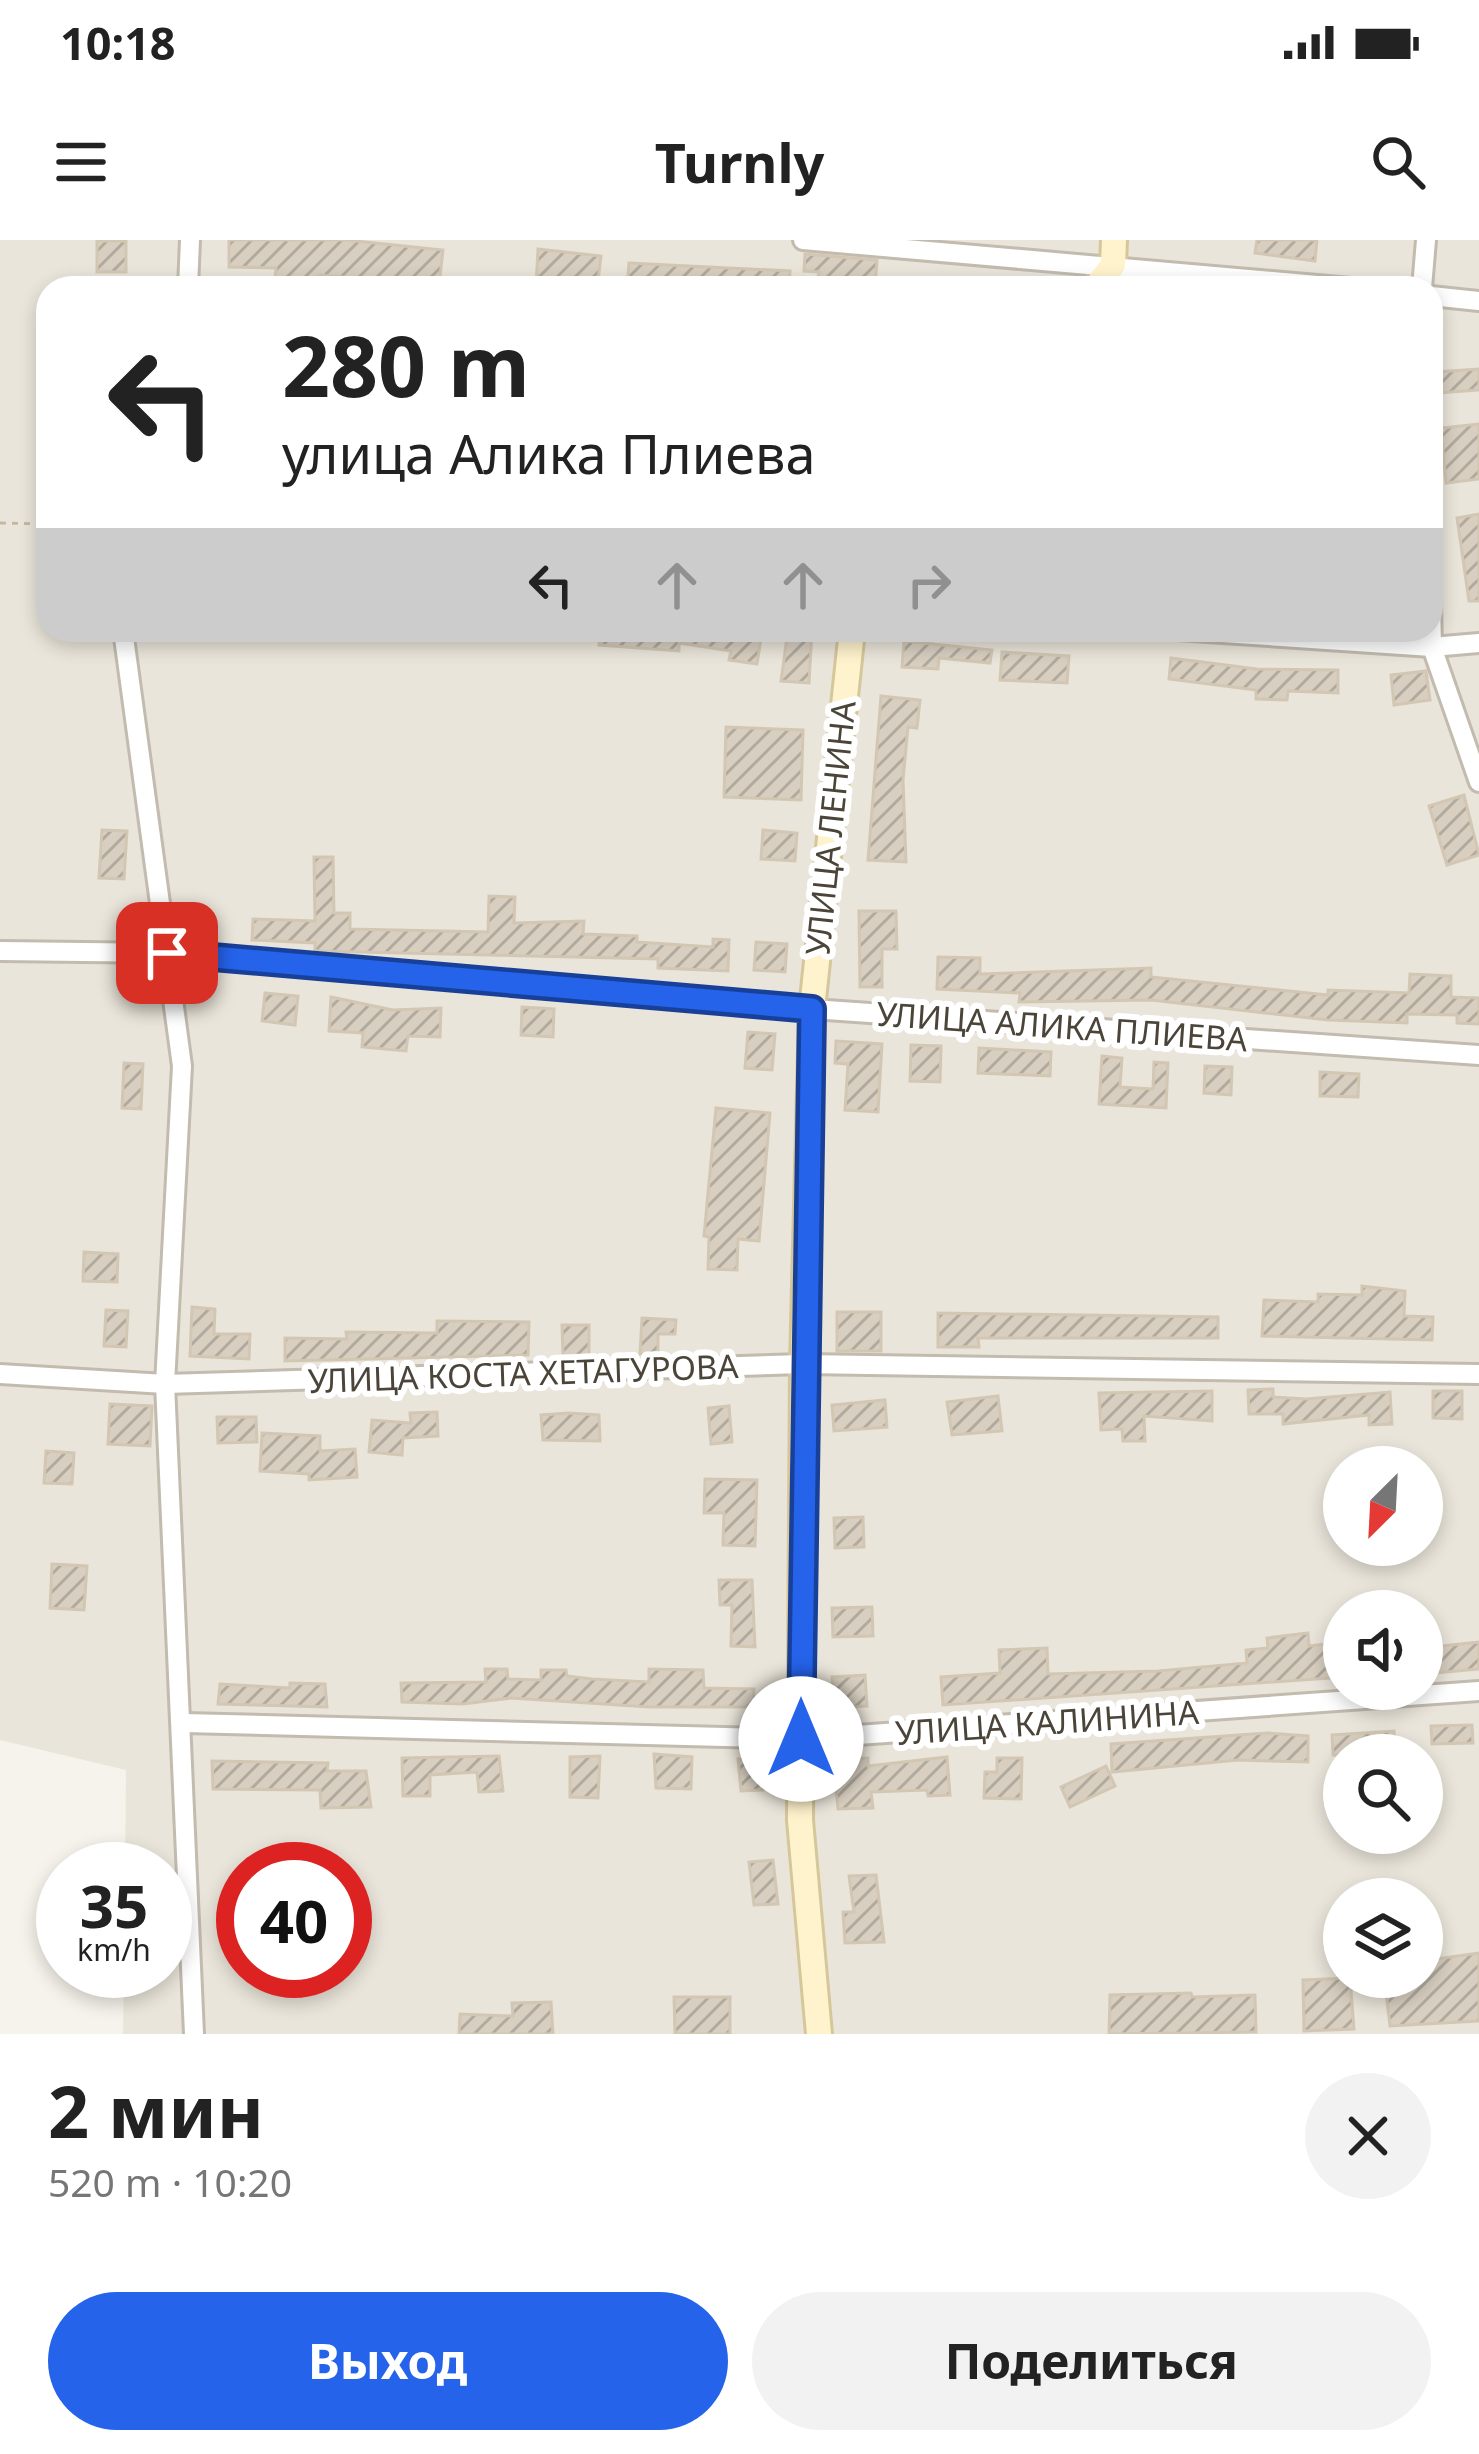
<!DOCTYPE html>
<html lang="ru">
<meta charset="utf-8">
<style>
body{margin:0;font-family:"Noto Sans",sans-serif;background:#f2f2f2;color:#222;height:100vh;display:flex;flex-direction:column;font-size:45px;white-space:nowrap}
*{box-sizing:border-box;margin:0}
p{font-size:39px;color:#767676}
.icon{flex:none;width:66px;height:66px;fill:none;stroke:currentColor;stroke-width:2;stroke-linecap:round;stroke-linejoin:round}
.map{position:relative;height:1794px;overflow:hidden}
.side{display:flex;flex-direction:column;background:#fff;flex:1}
.side>*{flex:none}
.top-card{position:absolute;left:36px;top:36px;width:1407px;height:366px;border-radius:36px;box-shadow:0 6px 18px #0003;background:#fff;color:#222;overflow:hidden}
.needle{width:78px;rotate:204deg}
.fabs{position:absolute;left:1323px;top:1206px;display:grid;gap:24px}
.fabs a{display:grid;place-items:center;width:120px;height:120px;border-radius:50%;background:#fff;box-shadow:0 6px 18px #0003;font-size:60px}
.speed{position:absolute;left:36px;top:1602px;display:flex;gap:24px;font-size:60px;font-weight:700;text-align:center}
.speed>*{display:grid;place-content:center;width:156px;height:156px;border-radius:50%;background:#fff;box-shadow:0 6px 18px #0003;line-height:1}
.speed small{font-size:30px;font-weight:400}
.speed .limit{border:18px solid #d22;background:#fff;color:#111}
.pin{position:absolute;display:grid;place-items:center;width:102px;height:102px;color:#fff;margin:-51px;border-radius:24px;box-shadow:0 6px 18px #0006}
.me{position:absolute;width:132px;margin:-66px;rotate:0deg;stroke-linejoin:round;filter:drop-shadow(0 0 9px #0008)}
.turn{display:flex;align-items:center;gap:42px;height:252px;padding:0 48px;font-size:54px}
.turn .icon{width:156px;height:156px;stroke-width:2.5}
.turn b{display:block;font-size:84px;line-height:102px}
.lanes{display:flex;align-items:center;height:114px;padding:0 48px;background:#0003;justify-content:center;gap:60px;direction:ltr}
.lanes .off{opacity:.35}
.round{display:grid;place-items:center;flex:none;width:126px;height:126px;border-radius:63px;background:#f2f2f2}
.headline{display:flex;align-items:center;justify-content:space-between;height:204px;padding:0 48px}
h1{font-size:72px;font-weight:700;line-height:90px}
.primary-button{display:flex;gap:24px;margin-top:auto;padding:24px 48px}
.primary-button a{flex:1;height:138px;border-radius:72px;background:#2563eb;color:#fff;font-size:48px;font-weight:700;line-height:138px;text-align:center}
.primary-button a+a{background:#f2f2f2;color:#222}
.status{display:flex;justify-content:space-between;align-items:center;height:84px;padding:0 60px;background:#fff;direction:ltr}
.status svg{height:33px;fill:currentColor}
header{display:flex;justify-content:space-between;align-items:center;height:156px;padding:0 48px;background:#fff;font-size:54px;font-weight:700}
.map>svg:first-child{display:block}
</style>
<div class="status"><b>10:18</b><svg viewBox="0 0 49 12"><path d="M0 12V9h3v3zM5 12V6h3v6zM10 12V3h3v9zM15 12V0h3v12zM26 1h20v11H26zM47 4h2v5h-2z"/></svg></div>
<header><svg class="icon" aria-label="menu" viewBox="0 0 24 24"><path d="M4 6h16M4 12h16M4 18h16"/></svg>Turnly<svg class="icon" aria-label="search" viewBox="0 0 24 24"><circle cx="10" cy="10" r="6"/><path d="M15 15l6 6"/></svg></header>
<div class="map">
<svg width="1479" height="1794" viewBox="0 0 1479 1794">
<defs>
<pattern id="building-hatch" width="6" height="6" patternUnits="userSpaceOnUse" patternTransform="scale(3)"><rect width="6" height="6" fill="#d8cfc1"/><path d="M-1 1l2-2M0 6l6-6M5 7l2-2" fill="none" stroke="#b1aa9e"/></pattern>
</defs>
<rect width="100%" height="100%" fill="#f6f3ec"/>
<!-- residential -->
<path fill="#eae5da" fill-rule="evenodd" d="M0,0H1479V1794H123L124,1731H165V1629H125L126,1530L0,1500ZM48,48H1431V390H48ZM1344,1227H1422V1305H1344ZM1344,1371H1422V1449H1344ZM1344,1515H1422V1593H1344ZM243,1629H345V1731H243ZM1344,1659H1422V1737H1344Z"/>
<!-- building -->
<g fill="url(#building-hatch)" stroke="#d3c7b4" stroke-width="3">
<path d="M229,0H346L443,10L439,45L320,35L318,48H274L276,28L229,27Z"/>
<path d="M1257,0H1317L1315,21L1255,13Z"/>
<rect x="97" y="1" width="29" height="31"/>
<path d="M538,9L601,16L598,41L569,39L568,48L536,46Z"/>
<path d="M805,14L877,20L875,48H817L819,32L804,31Z"/>
<path d="M629,23L790,31L789,48H627Z"/>
<path d="M1479,129V150L1438,153L1437,132Z"/>
<path d="M1479,184V239L1446,243L1441,188Z"/>
<path d="M1479,274V361H1469L1457,278Z"/>
<path d="M600,390H718L761,399L757,424L729,420L731,411L679,403V411L599,405Z"/>
<path d="M788,390H812L809,443L781,441Z"/>
<path d="M904,401L992,410L990,423L939,418L938,429L902,427Z"/>
<path d="M1002,412L1069,416L1067,443L1000,440Z"/>
<path d="M1171,418L1257,429L1338,430V453L1288,451L1287,460L1256,459V450L1169,439Z"/>
<path d="M1426,431L1430,460L1394,465L1391,435Z"/>
<path d="M881,456L920,460L917,488L908,487L903,540L906,622L868,620Z"/>
<path d="M726,487L803,490L801,560L724,557Z"/>
<path d="M1464,555L1479,615L1447,625L1429,566Z"/>
<path d="M102,590L127,591L124,639L99,638Z"/>
<path d="M763,590L797,593L795,621L761,619Z"/>
<path d="M314,617H333L334,673H350V689L488,692L489,656L515,657L514,683L584,681L583,694L637,696V702L713,707V699L729,700L728,731L658,728V719L315,711V703L252,700L253,679L315,681Z"/>
<path d="M859,671H896L897,709H882V747H860Z"/>
<path d="M756,702L787,704L785,732L754,730Z"/>
<path d="M938,717L980,718V734L1151,728V737L1328,755V750L1409,753L1410,734L1451,736V757L1479,758V784L1457,783V775L1407,774V783L1328,780L1151,760L1019,762L1020,753L937,749Z"/>
<path d="M265,753L298,756L295,785L262,781Z"/>
<path d="M331,757L393,770L441,768L440,797L408,796L406,811L362,807L363,793L329,791Z"/>
<path d="M522,767L554,769L553,797L521,795Z"/>
<path d="M748,792L775,794L772,830L745,828Z"/>
<path d="M836,801L882,804L878,872L845,870L848,824L835,823Z"/>
<path d="M911,805L941,806L940,842L910,841Z"/>
<path d="M979,808L1051,812L1050,836L978,833Z"/>
<path d="M1102,816L1122,818L1120,847L1153,849L1154,822L1168,823L1166,868L1099,864Z"/>
<path d="M124,823L143,824L141,869L122,868Z"/>
<path d="M1205,826L1232,827L1231,855L1204,853Z"/>
<path d="M1320,832L1359,834L1358,857L1320,856Z"/>
<path d="M716,868L770,873L759,1001L738,999L737,1030L708,1029L709,997L704,996Z"/>
<path d="M84,1012L118,1014L117,1042L83,1041Z"/>
<path d="M1362,1046L1405,1051L1404,1076L1433,1077L1432,1100L1262,1096L1264,1060L1318,1062V1054L1362,1055Z"/>
<path d="M192,1067L215,1069L214,1094H250L249,1119L190,1116Z"/>
<path d="M106,1070L128,1071L126,1107L104,1106Z"/>
<rect x="837" y="1072" width="44" height="39"/>
<path d="M938,1073L1218,1077V1098H978L979,1107H938Z"/>
<path d="M642,1078L676,1080L675,1094H658V1114H640Z"/>
<path d="M437,1081L529,1082L528,1115L285,1121V1098L347,1099L346,1092L437,1093Z"/>
<path d="M562,1085H589V1117H563Z"/>
<path d="M1273,1149V1157L1306,1159L1390,1152L1392,1184L1369,1185V1175L1283,1184V1174H1249L1248,1150Z"/>
<path d="M1212,1151V1181L1144,1176L1145,1201H1123L1122,1189L1101,1190L1099,1153Z"/>
<path d="M1433,1151H1462V1179L1433,1178Z"/>
<path d="M998,1156L1002,1191L952,1195L947,1162Z"/>
<path d="M885,1160L887,1187L834,1191L832,1165Z"/>
<path d="M110,1164L152,1166L150,1206L108,1204Z"/>
<path d="M729,1166L732,1202L711,1204L708,1168Z"/>
<path d="M437,1172L438,1196L403,1198L402,1215L369,1212L372,1180L411,1183L410,1173Z"/>
<path d="M569,1173L599,1175L600,1201L543,1200L541,1175Z"/>
<path d="M217,1177H256L257,1202L218,1203Z"/>
<path d="M262,1193L320,1196V1211L355,1209L357,1237L309,1240V1234L260,1231Z"/>
<path d="M46,1211L74,1213L72,1244L44,1243Z"/>
<path d="M705,1239L757,1240L755,1306L723,1305L724,1273H704Z"/>
<path d="M863,1277L864,1307L835,1308L834,1278Z"/>
<path d="M52,1324L87,1326L84,1370L50,1368Z"/>
<path d="M719,1340H752L755,1407L731,1406L732,1365H720Z"/>
<path d="M872,1367L873,1396L833,1397L832,1368Z"/>
<path d="M1308,1393L1309,1406L1344,1402V1437L943,1465L941,1437L1000,1433L999,1410L1047,1408L1048,1434L1158,1431L1247,1423L1246,1410L1268,1408L1267,1398Z"/>
<path d="M1479,1402V1429L1422,1434V1408Z"/>
<path d="M485,1429H507L508,1439L541,1440V1430H566L567,1436L592,1439L649,1442V1429L703,1430L704,1448L754,1449L753,1467H649L511,1458L463,1464L402,1462L401,1443L486,1442Z"/>
<path d="M865,1435L867,1466L834,1468L832,1437Z"/>
<path d="M290,1443L325,1444L327,1467L218,1464L220,1444L290,1448Z"/>
<path d="M1472,1485L1473,1503L1432,1504L1431,1486Z"/>
<path d="M1394,1491L1396,1515H1333L1332,1495Z"/>
<path d="M1267,1493L1308,1496V1522L1238,1520L1112,1532L1111,1504Z"/>
<path d="M654,1514L692,1517L691,1549L656,1548Z"/>
<path d="M499,1516L503,1551L479,1552L477,1532L430,1535V1556H403L402,1518Z"/>
<path d="M600,1516L598,1558L570,1557V1517Z"/>
<path d="M761,1517L763,1550L741,1551L738,1519Z"/>
<path d="M947,1517L950,1555L928,1556L927,1550L871,1552L873,1568L838,1569L833,1519L868,1518V1526Z"/>
<path d="M997,1518H1022L1021,1559L984,1558L985,1532H997Z"/>
<path d="M212,1521L328,1523L327,1531H366L371,1567L321,1568L320,1550L213,1549Z"/>
<path d="M1106,1526L1115,1546L1070,1567L1061,1547Z"/>
<path d="M773,1620L778,1664L754,1665L749,1622Z"/>
<path d="M876,1635L884,1702L845,1703L843,1672H854L849,1636Z"/>
<path d="M1479,1713V1781L1390,1786L1384,1737H1422V1721Z"/>
<path d="M1350,1738L1354,1789L1304,1791L1303,1740Z"/>
<path d="M1191,1753L1192,1757L1255,1755L1256,1792L1109,1794L1110,1755Z"/>
<path d="M674,1757H730V1794H675Z"/>
<path d="M551,1762L553,1794H459L460,1774L513,1776L512,1763Z"/>
</g>
<g fill="none" stroke-linecap="round" stroke-linejoin="round">
<!-- street casing -->
<g stroke="#c2bbae" stroke-width="24">
<g id="street">
<path d="M803,0L1351,48"/>
<path d="M188,48L190,0"/>
<path d="M1422,48L1426,0"/>
<path d="M1431,56L1479,61"/>
<path d="M1431,362L1432,407L1479,542"/>
<path d="M123,390L182,826L165,1144L194,1794"/>
<path d="M1177,390L1432,407L1479,403"/>
<path d="M0,711L167,713L812,769L1479,815"/>
<path d="M0,1134L165,1144L803,1124L1479,1134"/>
<path d="M184,1483L801,1499L1479,1451"/>
</g>
</g>
<!-- secondary casing -->
<g stroke="#d6c79b" stroke-width="30">
<g id="secondary">
<path d="M1095,48L1113,25L1114,0"/>
<path d="M819,1794L800,1580L803,1124L812,769L852,390"/>
</g>
</g>
<!-- path -->
<path stroke="#c4b79f" stroke-width="3" stroke-dasharray="6 6" stroke-linecap="butt" d="M0,283L48,284"/>
<!-- street -->
<use href="#street" stroke="#fff" stroke-width="18"/>
<!-- secondary -->
<use href="#secondary" stroke="#fff3cd" stroke-width="24"/>
</g>
<g fill="none" stroke-linecap="round" stroke-linejoin="round">
<!-- route casing -->
<g stroke="#184099" stroke-width="30">
<path id="route" d="M167,713L812,769L801,1499"/>
</g>
<!-- route -->
<use href="#route" stroke="#2563eb" stroke-width="21"/>
</g>
<g text-anchor="middle" dominant-baseline="central" stroke-width="12" stroke-linejoin="round" paint-order="stroke">
<!-- street labels -->
<g font-size="33" fill="#4b4439" stroke="#fff">
<text transform="translate(830 588) rotate(-84)">УЛИЦА ЛЕНИНА</text>
<text transform="translate(1062 786) rotate(4)">УЛИЦА АЛИКА ПЛИЕВА</text>
<text transform="translate(523 1133) rotate(-2)">УЛИЦА КОСТА ХЕТАГУРОВА</text>
<text transform="translate(1047 1482) rotate(-4)">УЛИЦА КАЛИНИНА</text>
</g>
</g>
</svg>
<div class="fabs">
<a><svg class="needle" viewBox="-14 -14 28 28"><path d="M0-13l5 13h-10z" fill="#e53935"/><path d="M0 13l5-13h-10z" fill="#767676"/></svg></a>
<a><svg class="icon" aria-label="sound" viewBox="0 0 24 24"><path d="M4 9h4l5-4v14l-5-4H4zM17 9q2 3 0 6"/></svg></a>
<a><svg class="icon" aria-label="search" viewBox="0 0 24 24"><circle cx="10" cy="10" r="6"/><path d="M15 15l6 6"/></svg></a>
<a><svg class="icon" aria-label="layers" viewBox="0 0 24 24"><path d="M12 4l9 5-9 5-9-5zM3 14l9 5 9-5"/></svg></a>
</div>
<div class="speed"><div>35<small>km/h</small></div><div class="limit">40</div></div>
<div class="pin" style="left:167px;top:713px;background:#d93025"><svg class="icon" aria-label="arrive" viewBox="0 0 24 24"><path d="M6 21V4h12l-3 4 3 4H6"/></svg></div>
<svg class="me" style="left:801px;top:1499px" viewBox="-20 -20 40 40"><circle r="19" fill="#fff"/><path d="M0-13L10 11 0 6-10 11z" fill="#2563eb"/></svg>
<div class="top-card">
<div class="turn"><svg class="icon" aria-label="left" viewBox="0 0 24 24"><path d="M17 20v-9H6M10 6l-5 5 5 5"/></svg><div><b>280 m</b>улица Алика Плиева</div></div>
<div class="lanes"><svg class="icon" aria-label="left" viewBox="0 0 24 24"><path d="M17 20v-9H6M10 6l-5 5 5 5"/></svg><svg class="icon off" aria-label="ahead" viewBox="0 0 24 24"><path d="M12 20V5M6 11l6-6 6 6"/></svg><svg class="icon off" aria-label="ahead" viewBox="0 0 24 24"><path d="M12 20V5M6 11l6-6 6 6"/></svg><svg class="icon off" aria-label="right" viewBox="0 0 24 24"><path d="M7 20v-9h11M14 6l5 5-5 5"/></svg></div>
</div>
</div>
<section class="side">
<div class="headline"><div><h1>2 мин</h1><p>520 m · 10:20</p></div><a class="round"><svg class="icon" aria-label="close" viewBox="0 0 24 24"><path d="M6 6l12 12M18 6L6 18"/></svg></a></div>
<div class="primary-button"><a>Выход</a><a>Поделиться</a></div>
</section>
